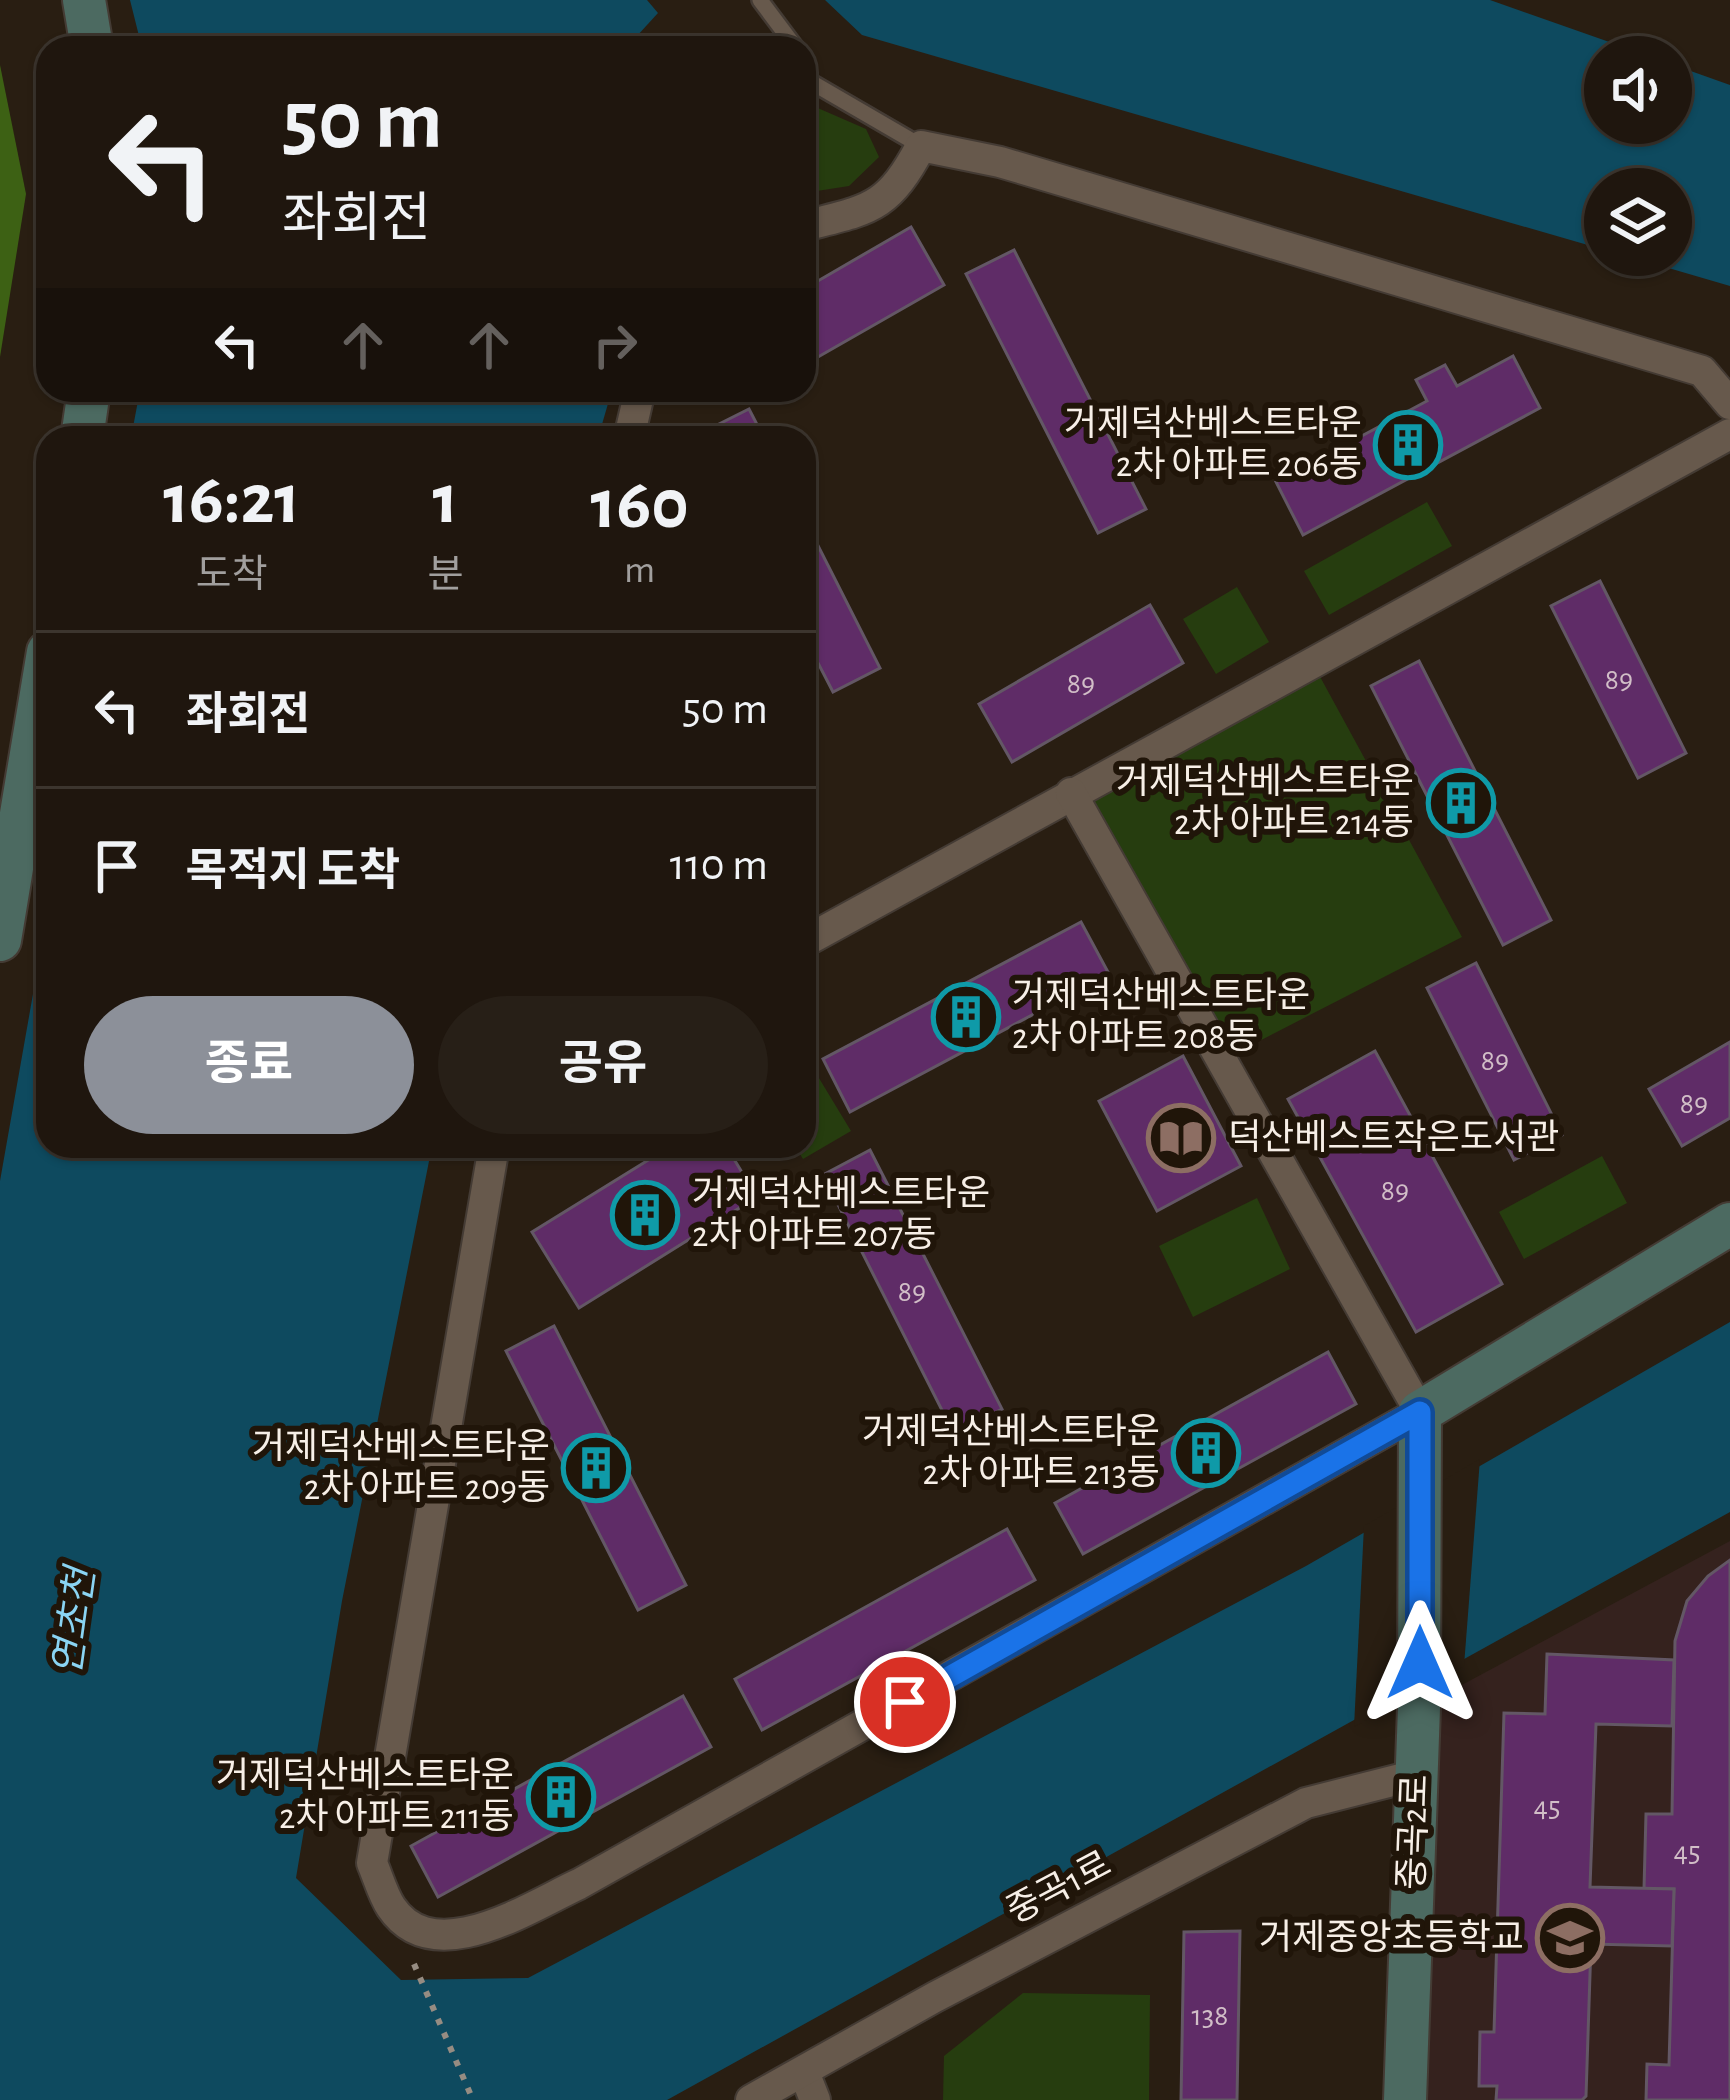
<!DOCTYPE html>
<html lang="ko">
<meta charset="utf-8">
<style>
body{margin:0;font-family:"Alegreya Sans","Noto Sans KR",sans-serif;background:#271f17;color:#f1f3f6;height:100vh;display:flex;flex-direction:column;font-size:45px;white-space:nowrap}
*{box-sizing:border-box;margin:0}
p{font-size:39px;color:#a19f9e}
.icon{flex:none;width:66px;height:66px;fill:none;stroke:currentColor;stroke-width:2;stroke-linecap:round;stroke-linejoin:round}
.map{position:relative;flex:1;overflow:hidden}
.drawer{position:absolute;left:36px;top:426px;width:780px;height:732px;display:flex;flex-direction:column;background:#1f160e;border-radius:36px;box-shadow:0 3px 9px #0004,0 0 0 3px #3c352e}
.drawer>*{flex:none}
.banner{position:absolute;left:36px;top:36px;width:780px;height:366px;border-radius:36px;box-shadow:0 3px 9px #0004,0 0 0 3px #3c352e;background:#1f160e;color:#f1f3f6;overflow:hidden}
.controls{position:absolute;left:1584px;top:36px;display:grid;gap:24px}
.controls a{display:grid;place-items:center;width:108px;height:108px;border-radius:50%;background:#1f160e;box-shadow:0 3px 9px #0004,0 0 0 3px #3c352e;font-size:60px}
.pin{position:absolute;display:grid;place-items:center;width:102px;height:102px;color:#fff;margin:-51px;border:6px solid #fff;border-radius:50%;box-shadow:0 3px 12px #0007}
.me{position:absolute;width:132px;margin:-66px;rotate:0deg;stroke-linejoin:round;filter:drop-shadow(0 0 9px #0008)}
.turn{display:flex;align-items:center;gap:42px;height:252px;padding:0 48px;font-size:54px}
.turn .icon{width:156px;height:156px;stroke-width:2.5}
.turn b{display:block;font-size:84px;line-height:102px}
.lanes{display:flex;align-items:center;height:114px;padding:0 48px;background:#0003;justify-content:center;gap:60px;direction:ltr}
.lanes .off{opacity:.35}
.eta{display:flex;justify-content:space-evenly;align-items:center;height:204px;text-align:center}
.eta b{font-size:72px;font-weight:700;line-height:84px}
.cta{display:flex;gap:24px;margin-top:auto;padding:24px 48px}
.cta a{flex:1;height:138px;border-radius:72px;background:#8c9099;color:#fff;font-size:48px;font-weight:700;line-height:138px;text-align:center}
.cta a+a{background:#271f17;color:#f1f3f6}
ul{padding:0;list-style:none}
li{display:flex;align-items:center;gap:36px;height:156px;padding:0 48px;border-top:3px solid #3c352e}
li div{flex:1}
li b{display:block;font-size:45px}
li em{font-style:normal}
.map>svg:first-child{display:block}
</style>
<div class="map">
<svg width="1730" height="2100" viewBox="0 0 1730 2100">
<rect width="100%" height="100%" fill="#291e12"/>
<!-- education -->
<path fill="#35221e" d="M1730,1541V2100H1405L1419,1708Z"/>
<!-- green -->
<g fill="#263d0f">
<path d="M804,102L866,129L879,157L849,186L804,193Z"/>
<path d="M1427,502L1452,546L1329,615L1304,571Z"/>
<path d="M1237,587L1269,642L1216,674L1183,619Z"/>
<path d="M1312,662L1462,937L1222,1060L1071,793Z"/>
<path d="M811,1065L851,1131L803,1159L795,1146H804V1070Z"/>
<path d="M1602,1156L1627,1203L1524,1259L1499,1212Z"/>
<path d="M1257,1198L1290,1269L1193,1317L1159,1246Z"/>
<path d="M1023,1993L1150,1995L1149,2100H943L944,2056Z"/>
</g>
<!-- forest -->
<path fill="#3d6114" d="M0,65L26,194L0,357Z"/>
<!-- water -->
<g fill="#0e4a5f">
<path d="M130,0H647L658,13L626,48H142Z"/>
<path d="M825,0H1490L1652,57H1605V123H1671V64L1730,85V286L1624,255H1671V189H1605V250L862,35Z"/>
<path d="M140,390H612L598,438H131Z"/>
<path d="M48,909V1146H432L342,1601L296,1878L401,1980L528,1978L1306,1566L1730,1322V1512L667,2100H0V1181Z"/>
</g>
<!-- pier -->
<path fill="#291e12" d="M1480,1459L1464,1666L1354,1727L1364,1526Z"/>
<!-- building -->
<g fill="#5f2c67" stroke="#635765" stroke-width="3">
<path d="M911,227L944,285L804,365V289Z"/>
<path d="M1014,250L1146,509L1098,533L966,274Z"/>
<path d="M1513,356L1540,408L1303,535L1276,482L1427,401L1416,380L1445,365L1457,386Z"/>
<path d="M749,409L764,438H704L701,433Z"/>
<path d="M804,518L880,668L833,692L804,636Z"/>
<path d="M1600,581L1686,753L1638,778L1551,606Z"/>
<path d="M1150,605L1183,663L1012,762L979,704Z"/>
<path d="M1419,661L1551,920L1503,945L1371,686Z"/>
<path d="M1081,922L1109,974L850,1112L823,1059Z"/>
<path d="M1476,963L1562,1135L1514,1160L1427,988Z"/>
<path d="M1730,1042V1118L1682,1146L1649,1089Z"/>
<path d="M1375,1051L1502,1284L1416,1332L1288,1099Z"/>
<path d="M1183,1056L1241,1166L1157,1211L1099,1101Z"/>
<path d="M671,1146H726L757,1197L579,1308L532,1232Z"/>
<path d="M870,1150L1002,1409L954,1434L823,1175Z"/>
<path d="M554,1326L686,1585L638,1610L506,1351Z"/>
<path d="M1328,1352L1356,1404L1083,1554L1055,1503Z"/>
<path d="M1007,1529L1035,1580L762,1730L735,1679Z"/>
<path d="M1730,1560V2100H1646L1647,2064L1669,2065L1674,1889H1644L1646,1814H1672L1675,1641L1687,1601L1708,1576Z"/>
<path d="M1547,1654L1674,1660L1672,1726L1596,1724L1590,1887L1674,1889L1672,1946L1591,1944L1586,2096L1582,2100H1496L1497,2086H1479L1480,2032H1494L1504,1713L1545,1714Z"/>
<path d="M683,1696L711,1747L438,1897L411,1846Z"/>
<path d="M1240,1931L1237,2100H1181L1184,1932Z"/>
</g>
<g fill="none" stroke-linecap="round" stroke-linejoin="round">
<!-- lane casing -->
<g stroke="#443b34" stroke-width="20">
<g id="lane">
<path d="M760,0L796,48"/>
<path d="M804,78L921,146"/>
</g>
</g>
<!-- street casing -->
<g stroke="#443b34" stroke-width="34">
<g id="street">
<path d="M804,226C870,209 887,210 921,146L1000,162L1702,371L1730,404"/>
<path d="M629,438L640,390"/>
<path d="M804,942L1730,434"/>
<path d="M494,1146L372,1863C378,1877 383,1895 391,1907C434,1971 529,1907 579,1884L1420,1412L1071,793"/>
<path d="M804,2072L815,2100"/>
<path d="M751,2100L935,1997L1306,1803L1416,1775"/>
</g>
</g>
<!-- secondary casing -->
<g stroke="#443b34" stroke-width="46">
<g id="secondary">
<path d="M84,0L92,48"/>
<path d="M82,438L89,390"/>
<path d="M0,940L48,652"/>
<path d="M1405,2100L1419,1708L1420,1412L1730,1224"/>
</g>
</g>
<!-- path -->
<path stroke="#968c82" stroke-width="6" stroke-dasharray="6 9" stroke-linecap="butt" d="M414,1964L473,2100"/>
<!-- lane -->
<use href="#lane" stroke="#67594c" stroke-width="15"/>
<!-- street -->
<use href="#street" stroke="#67594c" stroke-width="30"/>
<!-- secondary -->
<use href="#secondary" stroke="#4c6a61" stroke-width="42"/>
</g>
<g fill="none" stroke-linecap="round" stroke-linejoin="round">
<!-- route casing -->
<g stroke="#114b97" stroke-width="30">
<path id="route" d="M905,1702L1420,1412V1663"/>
</g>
<!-- route -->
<use href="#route" stroke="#1a73e8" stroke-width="21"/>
</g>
<!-- icons -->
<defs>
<g id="building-ring" transform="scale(3.45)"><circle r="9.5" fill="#201509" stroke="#0f9aa8" stroke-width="1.5"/><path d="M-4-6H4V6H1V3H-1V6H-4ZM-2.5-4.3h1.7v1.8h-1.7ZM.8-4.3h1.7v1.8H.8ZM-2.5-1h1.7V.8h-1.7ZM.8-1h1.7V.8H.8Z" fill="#0f9aa8"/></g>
<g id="library-ring" transform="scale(3.45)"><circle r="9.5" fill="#201509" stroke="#8d6e63" stroke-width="1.5"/><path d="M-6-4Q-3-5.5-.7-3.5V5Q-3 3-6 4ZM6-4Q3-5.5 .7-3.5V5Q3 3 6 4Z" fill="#8d6e63"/></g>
<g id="school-ring" transform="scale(3.45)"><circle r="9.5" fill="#201509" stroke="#8d6e63" stroke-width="1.5"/><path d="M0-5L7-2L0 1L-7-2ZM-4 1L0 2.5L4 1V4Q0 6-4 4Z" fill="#8d6e63"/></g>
</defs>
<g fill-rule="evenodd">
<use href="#building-ring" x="1408" y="445"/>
<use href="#building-ring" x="1461" y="803"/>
<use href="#building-ring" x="966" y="1017"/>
<use href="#library-ring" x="1181" y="1138"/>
<use href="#building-ring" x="645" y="1215"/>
<use href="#building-ring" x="1206" y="1453"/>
<use href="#building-ring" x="596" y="1468"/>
<use href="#building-ring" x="561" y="1797"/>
<use href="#school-ring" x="1570" y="1938"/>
</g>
<g text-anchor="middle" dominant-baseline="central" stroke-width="12" stroke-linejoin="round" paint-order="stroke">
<!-- number labels -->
<g font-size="30" fill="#d1bec7">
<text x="1619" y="680">89</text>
<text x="1081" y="684">89</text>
<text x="1495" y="1061">89</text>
<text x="1694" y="1104">89</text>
<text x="1395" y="1191">89</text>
<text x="912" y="1292">89</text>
<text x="1547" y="1807">45</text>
<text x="1687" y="1852">45</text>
<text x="1210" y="2016">138</text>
</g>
<!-- poi labels -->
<g font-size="36" fill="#f7efe7" stroke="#201509" text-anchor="end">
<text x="1362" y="424">거제덕산베스트타운<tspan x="1362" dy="41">2차 아파트 206동</tspan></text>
<text x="1414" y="782">거제덕산베스트타운<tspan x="1414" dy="41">2차 아파트 214동</tspan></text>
<text x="1012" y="996" text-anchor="start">거제덕산베스트타운<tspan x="1012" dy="41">2차 아파트 208동</tspan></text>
<text x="1228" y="1138" text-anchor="start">덕산베스트작은도서관</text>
<text x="692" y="1194" text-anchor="start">거제덕산베스트타운<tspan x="692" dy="41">2차 아파트 207동</tspan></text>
<text x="1160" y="1432">거제덕산베스트타운<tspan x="1160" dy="41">2차 아파트 213동</tspan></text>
<text x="550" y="1447">거제덕산베스트타운<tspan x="550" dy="41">2차 아파트 209동</tspan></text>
<text x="514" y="1776">거제덕산베스트타운<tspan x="514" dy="41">2차 아파트 211동</tspan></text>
<text x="1524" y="1938">거제중앙초등학교</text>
</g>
<!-- street labels -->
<g font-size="36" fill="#f7efe7" stroke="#201509">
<text transform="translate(1414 1832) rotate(-88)">중곡2로</text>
<text transform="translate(1059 1888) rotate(-28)">중곡1로</text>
</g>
<!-- water labels -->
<g font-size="39" font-style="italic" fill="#8ad4f3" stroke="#201509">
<text transform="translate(75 1622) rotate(-82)">연초천</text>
</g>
</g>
</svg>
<div class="controls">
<a><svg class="icon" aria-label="sound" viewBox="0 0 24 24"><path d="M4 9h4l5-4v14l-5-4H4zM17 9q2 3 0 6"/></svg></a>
<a><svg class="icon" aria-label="layers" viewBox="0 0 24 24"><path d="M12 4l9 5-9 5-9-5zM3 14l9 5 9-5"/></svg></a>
</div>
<div class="pin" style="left:905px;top:1702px;background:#d93025"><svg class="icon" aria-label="arrive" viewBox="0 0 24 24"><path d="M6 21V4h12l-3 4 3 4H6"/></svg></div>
<svg class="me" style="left:1420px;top:1663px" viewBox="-20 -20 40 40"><path d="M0-17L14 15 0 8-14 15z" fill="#1a73e8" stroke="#fff" stroke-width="4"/></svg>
<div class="banner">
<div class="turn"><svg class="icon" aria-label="left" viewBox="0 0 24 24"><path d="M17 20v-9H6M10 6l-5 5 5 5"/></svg><div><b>50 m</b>좌회전</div></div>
<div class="lanes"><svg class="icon" aria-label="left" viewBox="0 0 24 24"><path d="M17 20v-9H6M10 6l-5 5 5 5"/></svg><svg class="icon off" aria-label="ahead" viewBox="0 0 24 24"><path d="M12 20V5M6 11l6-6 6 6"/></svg><svg class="icon off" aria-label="ahead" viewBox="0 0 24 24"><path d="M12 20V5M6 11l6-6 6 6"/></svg><svg class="icon off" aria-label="right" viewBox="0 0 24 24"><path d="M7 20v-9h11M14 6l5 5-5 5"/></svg></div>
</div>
<section class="drawer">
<div class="eta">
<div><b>16:21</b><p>도착</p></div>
<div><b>1</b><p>분</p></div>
<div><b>160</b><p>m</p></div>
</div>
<ul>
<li><svg class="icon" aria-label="left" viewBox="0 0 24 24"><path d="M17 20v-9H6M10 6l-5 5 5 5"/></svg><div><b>좌회전</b></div><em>50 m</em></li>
<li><svg class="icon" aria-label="arrive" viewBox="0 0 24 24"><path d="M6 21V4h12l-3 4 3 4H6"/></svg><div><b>목적지 도착</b></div><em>110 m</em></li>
</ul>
<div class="cta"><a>종료</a><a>공유</a></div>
</section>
</div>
